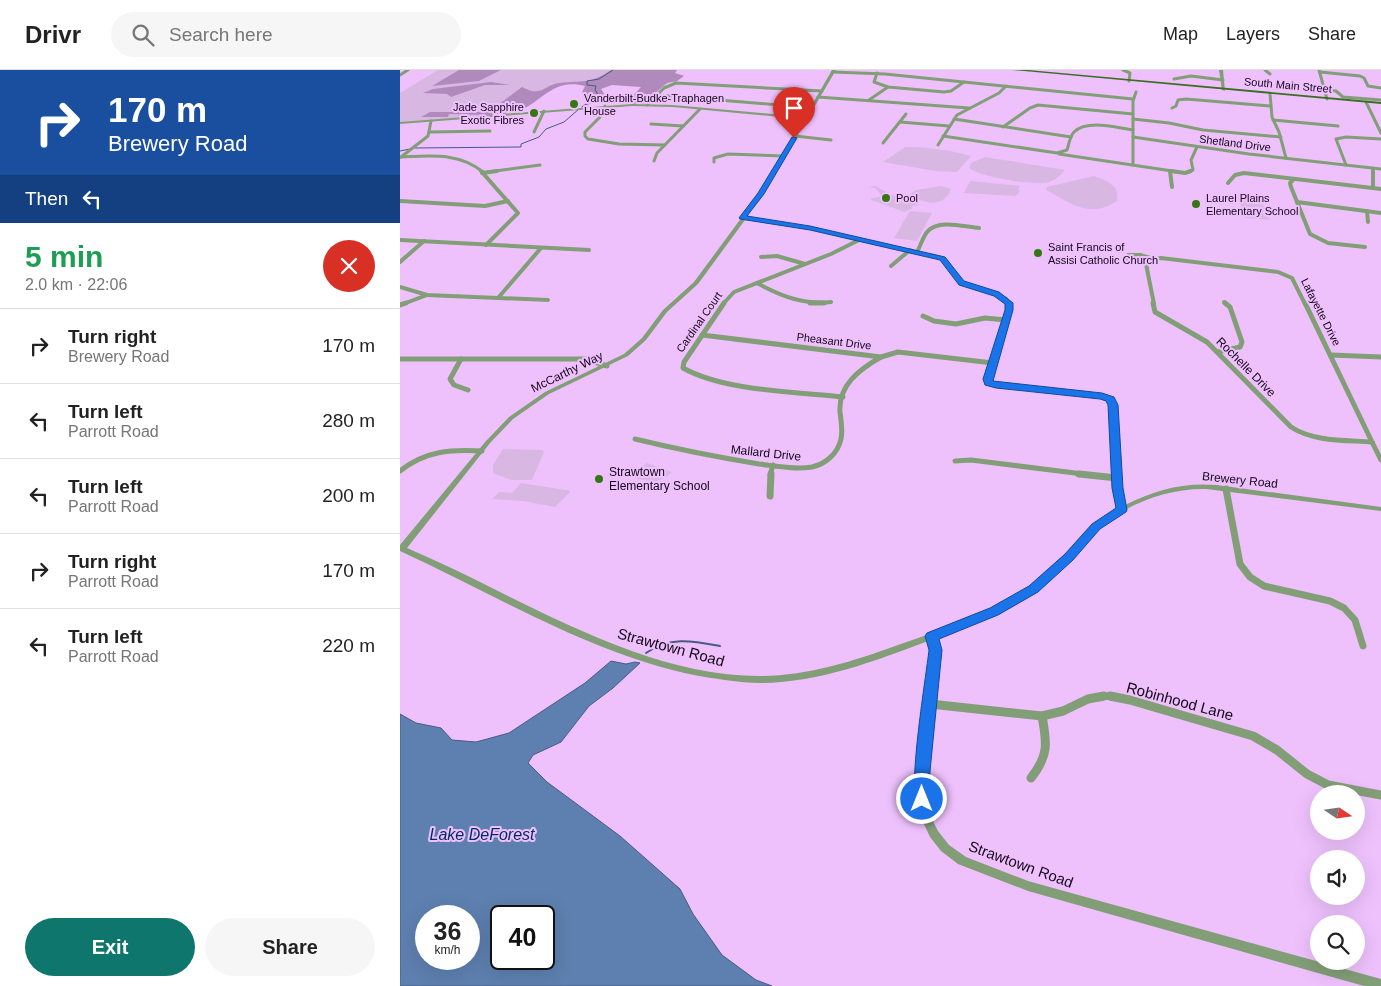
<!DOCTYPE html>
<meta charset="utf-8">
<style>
body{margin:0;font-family:Arial,sans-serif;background:#f6f6f6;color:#222;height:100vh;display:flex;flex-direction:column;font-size:19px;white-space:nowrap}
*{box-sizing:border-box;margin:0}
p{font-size:16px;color:#767676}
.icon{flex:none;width:28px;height:28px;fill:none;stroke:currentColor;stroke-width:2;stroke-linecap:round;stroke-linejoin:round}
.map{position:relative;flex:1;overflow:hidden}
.panel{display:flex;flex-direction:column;background:#fff;width:400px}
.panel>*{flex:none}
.banner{background:#1a4fa0;color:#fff;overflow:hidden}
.needle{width:32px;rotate:103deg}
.buttons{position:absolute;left:910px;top:715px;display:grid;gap:10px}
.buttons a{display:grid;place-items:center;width:55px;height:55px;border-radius:50%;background:#fff;box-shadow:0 5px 20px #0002;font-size:25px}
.speed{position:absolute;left:15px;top:835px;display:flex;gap:10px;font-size:25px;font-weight:700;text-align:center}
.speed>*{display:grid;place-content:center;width:65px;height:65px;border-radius:50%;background:#fff;box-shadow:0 5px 20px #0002;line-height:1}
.speed small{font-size:12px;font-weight:400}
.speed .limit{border:2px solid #111;border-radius:8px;background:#fff;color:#111}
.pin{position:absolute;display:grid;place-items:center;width:42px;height:42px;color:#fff;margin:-51px -21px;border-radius:50% 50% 50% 0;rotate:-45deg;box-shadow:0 0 5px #0007}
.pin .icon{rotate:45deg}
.me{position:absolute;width:55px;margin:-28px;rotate:0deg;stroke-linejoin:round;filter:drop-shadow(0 0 4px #0008)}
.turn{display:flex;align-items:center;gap:18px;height:105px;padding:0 25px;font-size:22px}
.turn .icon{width:65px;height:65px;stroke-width:2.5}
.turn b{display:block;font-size:35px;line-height:42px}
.then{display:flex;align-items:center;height:48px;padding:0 25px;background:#0003;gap:10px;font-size:19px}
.round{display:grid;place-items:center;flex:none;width:52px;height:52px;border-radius:26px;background:#f6f6f6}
.overview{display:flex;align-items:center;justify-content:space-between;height:85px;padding:0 25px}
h1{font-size:30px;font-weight:700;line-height:38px;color:#1e9e55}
.action{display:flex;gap:10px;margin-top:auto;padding:10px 25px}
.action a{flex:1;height:58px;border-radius:30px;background:#0f766e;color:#fff;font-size:20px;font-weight:700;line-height:58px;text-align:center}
.action a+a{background:#f6f6f6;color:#222}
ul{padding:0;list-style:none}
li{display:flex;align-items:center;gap:15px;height:75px;padding:0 25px;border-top:1px solid #e0e0e0}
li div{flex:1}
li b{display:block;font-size:19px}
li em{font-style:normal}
header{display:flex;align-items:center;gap:30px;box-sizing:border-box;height:70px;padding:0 25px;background:#fff;border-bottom:1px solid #e0e0e0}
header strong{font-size:24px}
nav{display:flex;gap:28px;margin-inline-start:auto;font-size:18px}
.search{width:350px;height:45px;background:#f6f6f6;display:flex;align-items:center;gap:12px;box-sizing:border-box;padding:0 18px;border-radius:28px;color:#767676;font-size:19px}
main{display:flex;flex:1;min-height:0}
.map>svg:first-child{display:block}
</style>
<header>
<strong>Drivr</strong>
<div class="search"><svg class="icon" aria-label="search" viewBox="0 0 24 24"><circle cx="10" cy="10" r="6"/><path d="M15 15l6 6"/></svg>Search here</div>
<nav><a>Map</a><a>Layers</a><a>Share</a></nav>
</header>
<main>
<section class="panel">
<div class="banner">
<div class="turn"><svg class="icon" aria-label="right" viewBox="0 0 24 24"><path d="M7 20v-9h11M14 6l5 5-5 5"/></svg><div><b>170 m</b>Brewery Road</div></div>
<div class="then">Then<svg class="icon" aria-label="left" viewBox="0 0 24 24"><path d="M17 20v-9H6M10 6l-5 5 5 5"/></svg></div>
</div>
<div class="overview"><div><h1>5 min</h1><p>2.0 km · 22:06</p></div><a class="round" style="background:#d93025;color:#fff"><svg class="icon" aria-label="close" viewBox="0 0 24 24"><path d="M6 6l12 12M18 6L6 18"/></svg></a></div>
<ul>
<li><svg class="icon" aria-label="right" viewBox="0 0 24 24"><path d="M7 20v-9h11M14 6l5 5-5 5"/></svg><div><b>Turn right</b><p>Brewery Road</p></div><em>170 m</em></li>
<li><svg class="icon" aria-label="left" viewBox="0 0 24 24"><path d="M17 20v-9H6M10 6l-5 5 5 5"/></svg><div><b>Turn left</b><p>Parrott Road</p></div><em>280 m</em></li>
<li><svg class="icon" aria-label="left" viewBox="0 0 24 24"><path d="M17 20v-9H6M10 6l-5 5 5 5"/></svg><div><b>Turn left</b><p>Parrott Road</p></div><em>200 m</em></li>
<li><svg class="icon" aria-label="right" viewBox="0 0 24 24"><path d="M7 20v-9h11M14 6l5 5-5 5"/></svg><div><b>Turn right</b><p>Parrott Road</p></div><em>170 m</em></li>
<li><svg class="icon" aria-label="left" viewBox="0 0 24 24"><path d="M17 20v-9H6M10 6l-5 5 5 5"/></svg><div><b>Turn left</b><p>Parrott Road</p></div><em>220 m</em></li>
</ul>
<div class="action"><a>Exit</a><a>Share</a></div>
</section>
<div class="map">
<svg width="981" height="916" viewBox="0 0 981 916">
<rect width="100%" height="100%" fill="#eec1fd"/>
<!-- green -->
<g fill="#d8b7e3">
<path d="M38,0H276L272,4L284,5L276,12L270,11L244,34H225L243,16L161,13L111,43L0,53V23Z"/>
<path d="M505,77C526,77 551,80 571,86L557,102L535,101L483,92Z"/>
<path d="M585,87L665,100C660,105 656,110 649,112C635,116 580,107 569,98L571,93Z"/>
<path d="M694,106C707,111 720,115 717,131C689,149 673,134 646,120L647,117Z"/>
<path d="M570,111L620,116L618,119L620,121L616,126L564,123Z"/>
<path d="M475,116L494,126L520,135L511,136L513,138L505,142L474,131L470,129L482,126L475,118L469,117Z"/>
<path d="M541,116L551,119C541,141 525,131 507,126L516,120Z"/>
<path d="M834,126L859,127L870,150L846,148L839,131H836Z"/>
<path d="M510,141L532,143L517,171L494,168Z"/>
<path d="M103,379L142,380L144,382L132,410H111L93,403V395Z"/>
<path d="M247,393L272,402C261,414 250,412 235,408V404Z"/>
<path d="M121,413L171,421L155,437L123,431L92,429L99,422L112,423Z"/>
</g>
<!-- forest -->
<g fill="#b08abd">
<path d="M59,0H101L79,11L32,16Z"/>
<path d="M211,0H277L275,3L284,6L277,11L267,13L242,34L226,33L241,17L212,15L201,19L205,25L186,36L181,37L190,30V27L185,25L182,22L185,16C151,7 141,35 115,42C94,47 70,44 49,44L48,47H21L30,42H85L91,40L122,17C143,28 143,15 159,13C182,10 189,15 211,0Z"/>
<path d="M91,12L110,15H85L51,27L47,24L23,23L33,19Z"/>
</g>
<!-- water -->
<path fill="#5e80b0" stroke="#485b83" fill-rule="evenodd" d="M211,591L226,594L235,592L240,593L213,618L189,636L161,672L133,685L128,693L147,712L220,766L280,819L293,844L322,885L356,910L372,916H0V644L16,653L41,658L52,670L76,672L109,663L185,613ZM26,846H69V889H26ZM144,846V889H101V846Z"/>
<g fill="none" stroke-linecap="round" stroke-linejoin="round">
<!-- stream-far1 -->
<g stroke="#485b83" stroke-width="1">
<path d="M182,37L199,26L195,20L196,16L187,15V11L199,9L213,0"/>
<path d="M15,78L121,77V74L139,67L146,59L164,52L179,39"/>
<path d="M0,81L10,79"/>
</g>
<!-- stream -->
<path stroke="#485b83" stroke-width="2" d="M246,583C270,566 293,571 320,576"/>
<!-- minor-far4 -->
<g stroke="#829e77" stroke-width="3">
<path d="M723,0L730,3L729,11"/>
<path d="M865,0L870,4"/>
<path d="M919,0L927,29"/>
<path d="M433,2L485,4L733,29"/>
<path d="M920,2L960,6L964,8L968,16L981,18"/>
<path d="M477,3L474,12L488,17L544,22L551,21L564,12"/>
<path d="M0,5L8,0"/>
<path d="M774,9L791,6L823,10"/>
<path d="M924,20L936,21L943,27L981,30"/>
<path d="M870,24L872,47L879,62L886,88"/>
<path d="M257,25L379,35L394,20"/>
<path d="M418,27L569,38"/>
<path d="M469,30L488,17"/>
<path d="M966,32L981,63"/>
<path d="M247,35L264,18L276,13L422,21"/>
<path d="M205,36L200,47L185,62V66L188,69L219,74L265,75"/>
<path d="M772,38L776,36L778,30L786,29L870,36"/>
<path d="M554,49L671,67"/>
<path d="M733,49L769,53L803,60L881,67"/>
<path d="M873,50L938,56"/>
<path d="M500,52L549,56"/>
<path d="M251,54L283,56"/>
<path d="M603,57L630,38L638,35L733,44"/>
<path d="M30,62L90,61"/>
<path d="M134,62L144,41"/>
<path d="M395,66L431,70"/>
<path d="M543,66L657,83L667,80C669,74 670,66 674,62C688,49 717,58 733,60"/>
<path d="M733,67L849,84L981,99"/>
<path d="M483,73L506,44"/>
<path d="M538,75L557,45L599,23L606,16"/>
<path d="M659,84L779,102"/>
<path d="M1,87C30,86 59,82 83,102"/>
<path d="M1,87L28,66L31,51"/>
<path d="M254,91L257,83L300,39"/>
<path d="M314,92V88L328,84L383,86"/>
<path d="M733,95V31L736,22"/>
<path d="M946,95L936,69L946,67L981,69"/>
<path d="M973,98V102"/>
<path d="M88,102L140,95"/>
<path d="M787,102L793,100L791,90L797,77"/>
</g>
<!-- minor-far3 -->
<g stroke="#829e77" stroke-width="4">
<path d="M81,101L118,143L86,175"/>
<path d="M770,101L772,117"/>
<path d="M771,101L785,103L791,101"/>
<path d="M973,101V118"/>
<path d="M82,103L97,101"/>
<path d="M893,110L890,113L891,117L910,164L928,173L965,177"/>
<path d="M828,113L835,105L844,103L981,119"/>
<path d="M0,131L85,136L108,131"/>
<path d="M897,132L981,143"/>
<path d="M967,141L968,152"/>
<path d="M0,170L189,180"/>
<path d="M517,182C521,175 523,166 528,161C539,149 565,157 579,158"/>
<path d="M361,187L377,186L405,194"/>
<path d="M0,192L24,171"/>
<path d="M746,194L727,188L728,185H740L754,189"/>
<path d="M491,196L510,180"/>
<path d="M357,213C381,226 403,235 431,232"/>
<path d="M0,217L27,225L148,230"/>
<path d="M98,228L141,178"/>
<path d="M824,232L826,234"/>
<path d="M3,234L27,225"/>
<path d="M323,234L334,222L431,184L459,170"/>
<path d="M754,234L746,194L751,190L761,188L878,202L892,208L905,234"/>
</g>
<!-- minor-far2 -->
<g stroke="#829e77" stroke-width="5">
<path d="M324,233L284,292L283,298C324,321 396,322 443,327"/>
<path d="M410,233H424"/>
<path d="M753,233L755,242L807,272L891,357C914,372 946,370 972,372"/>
<path d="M905,233L972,372"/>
<path d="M0,235L6,233"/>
<path d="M523,246L534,251L556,254L585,248L606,250"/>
<path d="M302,265L481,287L498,282L593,293"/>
<path d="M818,282L840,277L842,272L830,237L825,233"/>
<path d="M931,285L981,287"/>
<path d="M0,289H185L207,296"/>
<path d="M61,289L50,309L54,315L68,320"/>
<path d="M235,369C276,379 317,387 359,394C376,396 395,400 412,397C426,394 438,383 441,369C443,360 441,351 440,342C438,315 460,299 481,287"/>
<path d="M972,372L981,390"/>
<path d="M555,391L571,390L691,405"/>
<path d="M0,401C25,381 51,379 82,381"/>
<path d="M370,405L373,395"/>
</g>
<!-- minor-far1 -->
<g stroke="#829e77" stroke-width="7">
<path d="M679,404L717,408"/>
<path d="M826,419L840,494L850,507L864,516L930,531L944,538L955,550L963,576"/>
<path d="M370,426L371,404"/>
<path d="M696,628L707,626L717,628"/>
</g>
<!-- minor -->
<g stroke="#829e77" stroke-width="9">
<path d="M710,626L730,630L853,666L877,680L907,704L928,715L981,725"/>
<path d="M530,634L642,646L663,641L688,629L704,626"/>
<path d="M631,708C649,685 647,673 642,646"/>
</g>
<!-- tertiary -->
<g fill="#829e77" fill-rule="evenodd">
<path d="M432,0H436L363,124L346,147L403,156L470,172L538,185L548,190L563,212L607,227L612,233V238L591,311L598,314L700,324L712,328L716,337L722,421L725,435C755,420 783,412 817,415L981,437V441L806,419C765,418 721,436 692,464C673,483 658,506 636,521C606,543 570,555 536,568L539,580L527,701V729L531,747L538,761L549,775L566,787L628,811L981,909V916H964L628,821L558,794L541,781L530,767L522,750L517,729V701L531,580L528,571C475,591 418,613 360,613C343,613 327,610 311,608C200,590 101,527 0,481V475L86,371L109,347L145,322L224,284L242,268L263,240L294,212L359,124L403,49L273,37L232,36L0,54V52L232,34L273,35L405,47ZM345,150L403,158L470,174L535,187L544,192L559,214L603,229L606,233V238L585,312L597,318L699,328L707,330L710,337L714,421L718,438C678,460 657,503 617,526C580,547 538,561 498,575C454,591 407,606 360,606C268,606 177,560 96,520C67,505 37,491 7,478L90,373L113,349L149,324L228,286L246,270L267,242L298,214Z"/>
<path d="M819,0H823L825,21L822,20Z"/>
</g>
<!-- primary -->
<path fill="#3a6f23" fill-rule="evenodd" d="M612,0H628L981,32V34Z"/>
</g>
<!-- route -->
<path fill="#1a73e8" stroke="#114b97" d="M392,67L397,68L364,124L347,146L410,156L545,187L564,211L599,222L613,233V240L593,311L702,323L714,327L718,335L723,418L727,440L726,442L700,459L673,490L638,522L598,545L539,569L542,580L530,701V729L528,733L522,735L517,733C508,715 526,607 529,580L525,566L527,563L590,538L629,516L665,484L692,454L716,438L712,418L708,335L706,331L700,329L596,318L585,315L583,309L605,240V234L594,226L559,215L540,190L410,160L340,149L339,148L358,123Z"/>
<!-- markers -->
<g fill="#357612" stroke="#eec1fd" stroke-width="2">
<circle cx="174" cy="34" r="5"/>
<circle cx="134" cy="43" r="5"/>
<circle cx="486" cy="128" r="5"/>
<circle cx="796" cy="134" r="5"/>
<circle cx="638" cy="183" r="5"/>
<circle cx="199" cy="409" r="5"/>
</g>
<g text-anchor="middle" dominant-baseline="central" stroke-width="4" stroke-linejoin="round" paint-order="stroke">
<!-- far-street labels -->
<g font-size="11" fill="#15061a" stroke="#eec1fd">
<text transform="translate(888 15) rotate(5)">South Main Street</text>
<text transform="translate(835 73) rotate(7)">Shetland Drive</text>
<text transform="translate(921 242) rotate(63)">Lafayette Drive</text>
<text transform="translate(299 252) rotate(-55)">Cardinal Court</text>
<text transform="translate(434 271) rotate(7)">Pheasant Drive</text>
</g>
<!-- far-poi labels -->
<g font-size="11" fill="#15061a" stroke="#eec1fd" text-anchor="start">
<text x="184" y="28">Vanderbilt-Budke-Traphagen<tspan x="184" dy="13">House</tspan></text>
<text x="124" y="37" text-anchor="end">Jade Sapphire<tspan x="124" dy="13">Exotic Fibres</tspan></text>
<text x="496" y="128">Pool</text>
<text x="806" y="128">Laurel Plains<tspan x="806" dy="13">Elementary School</tspan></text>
<text x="648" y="177">Saint Francis of<tspan x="648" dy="13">Assisi Catholic Church</tspan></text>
</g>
<!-- street labels -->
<g font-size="12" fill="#15061a" stroke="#eec1fd">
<text transform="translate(846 297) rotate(45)">Rochelle Drive</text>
<text transform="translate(167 302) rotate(-26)">McCarthy Way</text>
<text transform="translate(366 383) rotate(6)">Mallard Drive</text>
<text transform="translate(840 410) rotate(6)">Brewery Road</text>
</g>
<!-- poi labels -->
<g font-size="12" fill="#15061a" stroke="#eec1fd" text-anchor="start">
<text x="209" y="402">Strawtown<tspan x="209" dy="14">Elementary School</tspan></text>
</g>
<!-- near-street labels -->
<g font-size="15" fill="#15061a" stroke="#eec1fd">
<text transform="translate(271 577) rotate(15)">Strawtown Road</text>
<text transform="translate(780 631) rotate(15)">Robinhood Lane</text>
<text transform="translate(621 794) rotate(20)">Strawtown Road</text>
</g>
<!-- near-water labels -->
<g font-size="16" font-style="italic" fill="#002b66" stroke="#eec1fd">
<text x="82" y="764">Lake DeForest</text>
</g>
</g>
</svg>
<div class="buttons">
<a><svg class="needle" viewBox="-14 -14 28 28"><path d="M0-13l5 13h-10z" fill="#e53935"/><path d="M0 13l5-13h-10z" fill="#767676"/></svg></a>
<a><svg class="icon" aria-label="sound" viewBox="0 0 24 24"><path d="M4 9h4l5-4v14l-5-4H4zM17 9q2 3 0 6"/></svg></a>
<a><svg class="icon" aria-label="search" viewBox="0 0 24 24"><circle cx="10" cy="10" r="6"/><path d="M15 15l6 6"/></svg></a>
</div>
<div class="speed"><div>36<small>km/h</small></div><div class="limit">40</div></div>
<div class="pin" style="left:394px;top:68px;background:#d93025"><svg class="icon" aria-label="arrive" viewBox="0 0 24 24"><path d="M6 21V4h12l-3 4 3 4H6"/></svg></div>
<svg class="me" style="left:522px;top:729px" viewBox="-20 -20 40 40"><circle r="17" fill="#1a73e8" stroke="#fff" stroke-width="3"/><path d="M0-11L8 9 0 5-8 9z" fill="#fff"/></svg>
</div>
</main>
